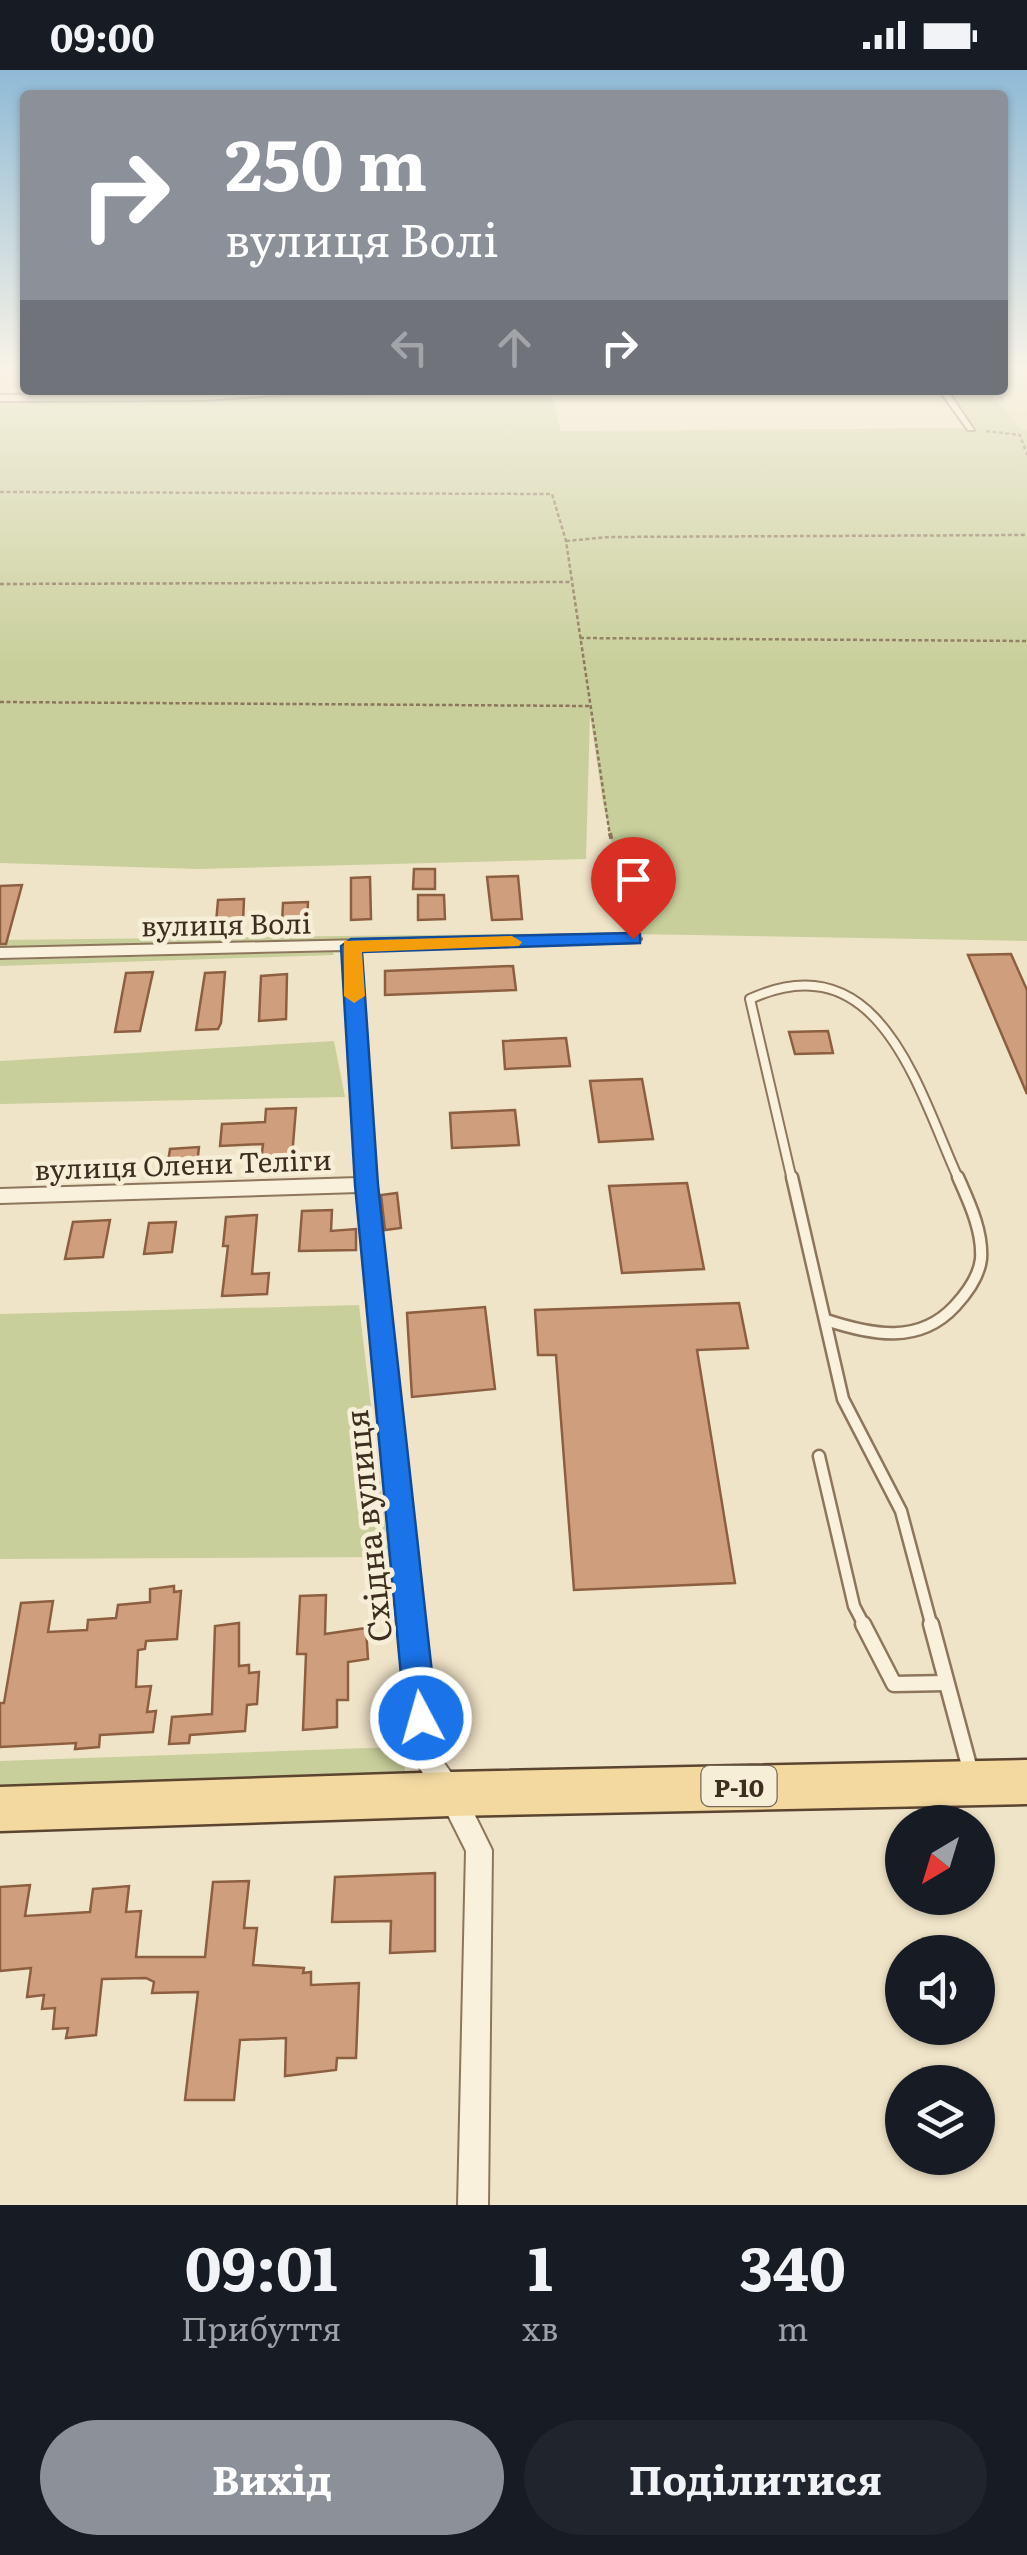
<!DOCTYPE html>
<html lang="uk">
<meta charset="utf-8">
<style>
body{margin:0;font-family:Literata,serif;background:#20242c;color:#f1f3f6;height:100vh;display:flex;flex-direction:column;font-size:38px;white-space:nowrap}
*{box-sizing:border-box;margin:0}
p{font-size:32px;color:#9ea1a6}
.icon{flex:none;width:55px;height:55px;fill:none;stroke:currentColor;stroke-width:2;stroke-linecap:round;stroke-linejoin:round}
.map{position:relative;height:2135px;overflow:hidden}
.panel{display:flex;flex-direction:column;background:#171b24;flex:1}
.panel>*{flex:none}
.guide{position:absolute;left:20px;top:20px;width:988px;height:305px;border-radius:10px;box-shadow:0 2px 8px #0004;background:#8c9099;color:#fff;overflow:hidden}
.needle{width:65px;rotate:218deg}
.controls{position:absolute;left:885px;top:1735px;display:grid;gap:20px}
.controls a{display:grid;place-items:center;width:110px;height:110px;border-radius:50%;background:#171b24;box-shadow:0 2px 8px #0004;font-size:50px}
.pin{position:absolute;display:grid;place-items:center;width:85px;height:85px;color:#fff;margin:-102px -42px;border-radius:50% 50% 50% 0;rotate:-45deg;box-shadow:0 0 10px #0007}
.pin .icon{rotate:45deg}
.me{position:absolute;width:110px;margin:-55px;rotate:354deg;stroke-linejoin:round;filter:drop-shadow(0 0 8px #0008)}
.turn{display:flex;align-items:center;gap:35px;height:210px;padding:0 40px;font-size:45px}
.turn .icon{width:130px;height:130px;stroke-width:2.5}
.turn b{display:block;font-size:70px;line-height:85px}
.lanes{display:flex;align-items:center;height:95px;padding:0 40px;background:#0003;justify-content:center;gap:50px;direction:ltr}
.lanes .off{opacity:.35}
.eta{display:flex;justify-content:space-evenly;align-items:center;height:170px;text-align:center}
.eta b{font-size:60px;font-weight:700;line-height:70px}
.button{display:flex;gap:20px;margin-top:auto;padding:20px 40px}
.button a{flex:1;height:115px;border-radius:60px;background:#8c9099;color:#fff;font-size:40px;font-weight:700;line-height:115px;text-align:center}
.button a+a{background:#20242c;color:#f1f3f6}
.status{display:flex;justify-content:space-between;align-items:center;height:70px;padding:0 50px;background:#171b24;direction:ltr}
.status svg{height:28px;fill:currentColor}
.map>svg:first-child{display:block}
</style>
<div class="status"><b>09:00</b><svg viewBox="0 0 49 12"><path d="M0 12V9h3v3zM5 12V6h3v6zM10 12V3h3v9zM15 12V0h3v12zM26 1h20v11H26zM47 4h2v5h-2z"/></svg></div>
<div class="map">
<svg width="1027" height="2135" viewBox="0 0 1027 2135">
<rect width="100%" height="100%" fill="#f0e4c8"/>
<!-- farmland -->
<path fill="#e6deb5" d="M1003,295H1027V360H1022L988,320H1002Z"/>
<!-- green -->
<g fill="#c9cf9b">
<path d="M73,320H550L561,361L970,358L943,320H988L1022,360H1027V871L632,864L603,733L590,645L586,789L199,799L0,793V328L70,326Z"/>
<path d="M600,863L598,866L0,879V870Z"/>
<path d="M333,882L334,885L0,896V890Z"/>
<path d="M334,971L345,1027L0,1034V991Z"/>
<path d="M359,1235L389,1487L0,1489V1244Z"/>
<path d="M397,1677L407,1706L0,1720V1691Z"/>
</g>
<!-- building -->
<g fill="#cf9f7d" stroke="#8d5f41" stroke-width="2.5">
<path d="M414,799H435V819H413Z"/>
<path d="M518,806L522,849L492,850L487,807Z"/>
<path d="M370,807L371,849L351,850V808Z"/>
<path d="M22,815L6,874H0V816Z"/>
<path d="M418,825H444L445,849L418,850Z"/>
<path d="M244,829L243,852L216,853L218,830Z"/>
<path d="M308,832L307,852L282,853L283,833Z"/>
<path d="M1011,884L1027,920V1024L968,885Z"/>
<path d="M513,896L516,920L385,925V901Z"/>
<path d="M153,902L140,961L115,962L126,903Z"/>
<path d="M225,902L221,953L218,959L196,960L205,903Z"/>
<path d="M287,904L286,949L259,951L261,906Z"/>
<path d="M828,961L833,983L795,984L789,962Z"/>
<path d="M566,968L570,996L505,999L503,971Z"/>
<path d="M642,1009L653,1069L599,1072L590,1011Z"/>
<path d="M296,1038L291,1099L260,1100L263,1074L220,1076L222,1054L265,1052L266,1039Z"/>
<path d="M515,1040L519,1075L452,1078L450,1043Z"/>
<path d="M199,1077L196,1104L166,1105L170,1079Z"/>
<path d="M687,1113L704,1199L622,1203L609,1116Z"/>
<path d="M397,1123L401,1158L385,1160L381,1125Z"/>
<path d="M332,1140L331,1161L356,1159V1180L299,1181L302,1141Z"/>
<path d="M257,1145L252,1204L269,1203L267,1224L222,1226L228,1176H223L226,1147Z"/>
<path d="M110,1150L103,1187L65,1189L73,1152Z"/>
<path d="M176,1152L172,1182L144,1184L149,1153Z"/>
<path d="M739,1233L748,1278L697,1280L735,1513L574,1520L556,1285H538L535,1240Z"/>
<path d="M485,1237L495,1319L412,1327L407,1243Z"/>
<path d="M174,1516V1522L181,1521L177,1569L146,1571L145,1579L138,1580L136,1617L151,1616L147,1642L156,1641L153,1662L100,1665L99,1677L75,1679L76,1673L0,1677V1633H4L21,1533L53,1531L48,1562L87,1560L88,1550L116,1548L118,1535L150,1532V1519Z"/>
<path d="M326,1525L325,1564L366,1558L368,1589L348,1592V1630H337V1657L303,1660L306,1584H297L300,1526Z"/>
<path d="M239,1553V1596L249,1595V1603L259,1602L257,1634L247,1635L245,1661L190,1665L189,1673L169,1674L172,1647L212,1644L215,1556Z"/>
<path d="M435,1803V1881L390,1883L391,1851L332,1852L335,1807Z"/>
<path d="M249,1811L244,1858H257L253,1895L304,1898L303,1903L311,1902V1915L359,1913L356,1988H337L336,2000L285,2006L286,1968L240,1970L234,2030H185L198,1922L152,1923L154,1912L146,1908L102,1909L96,1965L66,1968L68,1958L53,1959L55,1938L42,1939L44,1925L27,1927L31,1898L0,1901V1817L30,1815L25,1846L90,1842L93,1819L129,1816L126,1842L141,1841L136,1887H205L213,1812Z"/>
</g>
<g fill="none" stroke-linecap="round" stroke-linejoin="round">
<!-- lane-far2 casing -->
<g stroke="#8d765c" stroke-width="12">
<path id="lane-far2" d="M792,1110L750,929C881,869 919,1023 959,1110"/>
</g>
<!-- lane-far1 casing -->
<g stroke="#8d765c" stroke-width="15">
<g id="lane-far1">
<path d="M792,1107L843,1329L901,1441L932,1557"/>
<path d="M826,1250C872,1265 919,1275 955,1236C967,1223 979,1207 981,1189C983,1161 969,1132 958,1107"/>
<path d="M819,1386L854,1536L865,1557"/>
</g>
</g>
<!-- lane casing -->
<g stroke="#8d765c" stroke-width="19">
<g id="lane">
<path d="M863,1554L894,1614L946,1613"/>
<path d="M931,1554L971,1703"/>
</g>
</g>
<!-- street casing -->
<g stroke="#8d765c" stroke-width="4">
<g id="street">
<path d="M265,320H409L405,323L273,325L205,330L0,331V325L205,324Z"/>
<path d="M939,320H947L974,360H968Z"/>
<path d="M633,864L641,869L638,872L359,880L376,1115L436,1682L460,1715L492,1780L488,2135H458L466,1781L442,1733L412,1686L359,1122L0,1133V1119L358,1108L344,880L0,888V878Z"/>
</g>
</g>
<!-- primary casing -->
<g stroke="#5b4430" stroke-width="5">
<path id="primary" d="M1027,1690V1734L451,1746L0,1761V1717L451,1702Z"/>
</g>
<!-- path-far1 -->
<g stroke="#8d765c" stroke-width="2.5" stroke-dasharray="4 2.5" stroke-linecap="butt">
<path d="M986,361L1020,365L1027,385"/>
<path d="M0,422L552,424L566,471L610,766"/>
<path d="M566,471L609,467L1027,465"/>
<path d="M0,514L570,512"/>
<path d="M580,568L1027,571"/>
<path d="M0,632L589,636"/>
</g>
<!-- path -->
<path stroke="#8d765c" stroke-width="4" stroke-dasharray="6 5" stroke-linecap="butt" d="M610,763L630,854"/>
<!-- lane-far2 -->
<use href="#lane-far2" stroke="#faf1dc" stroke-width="8"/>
<!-- lane-far1 -->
<use href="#lane-far1" stroke="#faf1dc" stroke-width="10"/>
<!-- lane -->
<use href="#lane" stroke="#faf1dc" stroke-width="14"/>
<!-- street -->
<use href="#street" fill="#faf1dc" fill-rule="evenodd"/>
<!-- primary -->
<use href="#primary" fill="#f3d9a0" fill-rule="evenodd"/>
</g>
<!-- sky -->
<linearGradient id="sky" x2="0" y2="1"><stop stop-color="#8fbad6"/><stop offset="0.5" stop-color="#f8f3e6"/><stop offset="1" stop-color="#f8f3e6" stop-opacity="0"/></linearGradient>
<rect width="1027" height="594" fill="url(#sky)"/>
<!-- route -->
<path fill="#1a73e8" stroke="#114b97" stroke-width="2.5" d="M633,863L640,864V873L362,882L378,1115L437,1648L432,1659L421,1663L410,1659L405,1648L355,1115L341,876L351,869Z"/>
<!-- slow -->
<path fill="#f59e0b" d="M512,866L522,872L519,876L362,882L365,926L354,933L344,926V871Z"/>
<g text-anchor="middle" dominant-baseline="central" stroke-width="9" stroke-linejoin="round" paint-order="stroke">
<!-- shield labels -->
<rect fill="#f7eed8" stroke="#756857" stroke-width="2.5" x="701.5" y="1696" width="75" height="40" rx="8"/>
<g font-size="25" font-weight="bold" fill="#3d2e20">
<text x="739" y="1716">Р-10</text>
</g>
<!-- street labels -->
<g font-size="28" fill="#3d2e20" stroke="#f7eed8">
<text transform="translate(226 853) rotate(-1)">вулиця Волі</text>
<text transform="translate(183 1093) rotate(-2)">вулиця Олени Теліги</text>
</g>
<!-- near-street labels -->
<g font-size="32" fill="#3d2e20" stroke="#f7eed8">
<text transform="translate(366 1456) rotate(-96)">Східна вулиця</text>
</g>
</g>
</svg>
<div class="controls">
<a><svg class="needle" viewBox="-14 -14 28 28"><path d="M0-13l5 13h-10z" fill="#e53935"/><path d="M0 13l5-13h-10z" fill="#9ea1a6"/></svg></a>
<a><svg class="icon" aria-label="sound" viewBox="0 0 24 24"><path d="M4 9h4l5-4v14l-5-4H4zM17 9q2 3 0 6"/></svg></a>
<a><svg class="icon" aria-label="layers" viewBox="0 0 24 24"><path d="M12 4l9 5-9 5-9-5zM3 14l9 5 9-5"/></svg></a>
</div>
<div class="pin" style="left:633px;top:869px;background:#d93025"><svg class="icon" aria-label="arrive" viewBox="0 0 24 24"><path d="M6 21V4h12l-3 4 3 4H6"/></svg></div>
<svg class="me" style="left:421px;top:1648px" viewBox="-20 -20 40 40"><circle r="17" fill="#1a73e8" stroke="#fff" stroke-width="3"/><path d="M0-11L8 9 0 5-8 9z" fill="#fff"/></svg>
<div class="guide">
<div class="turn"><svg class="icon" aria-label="right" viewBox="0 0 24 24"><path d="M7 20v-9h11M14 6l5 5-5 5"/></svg><div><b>250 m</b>вулиця Волі</div></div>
<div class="lanes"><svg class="icon off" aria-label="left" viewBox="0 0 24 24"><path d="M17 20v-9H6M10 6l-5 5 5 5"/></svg><svg class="icon off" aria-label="ahead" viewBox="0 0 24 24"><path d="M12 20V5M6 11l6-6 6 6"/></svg><svg class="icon" aria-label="right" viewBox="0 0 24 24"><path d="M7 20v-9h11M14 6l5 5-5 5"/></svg></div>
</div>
</div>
<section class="panel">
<div class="eta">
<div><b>09:01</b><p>Прибуття</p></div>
<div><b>1</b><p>хв</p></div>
<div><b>340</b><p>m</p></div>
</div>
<div class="button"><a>Вихід</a><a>Поділитися</a></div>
</section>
